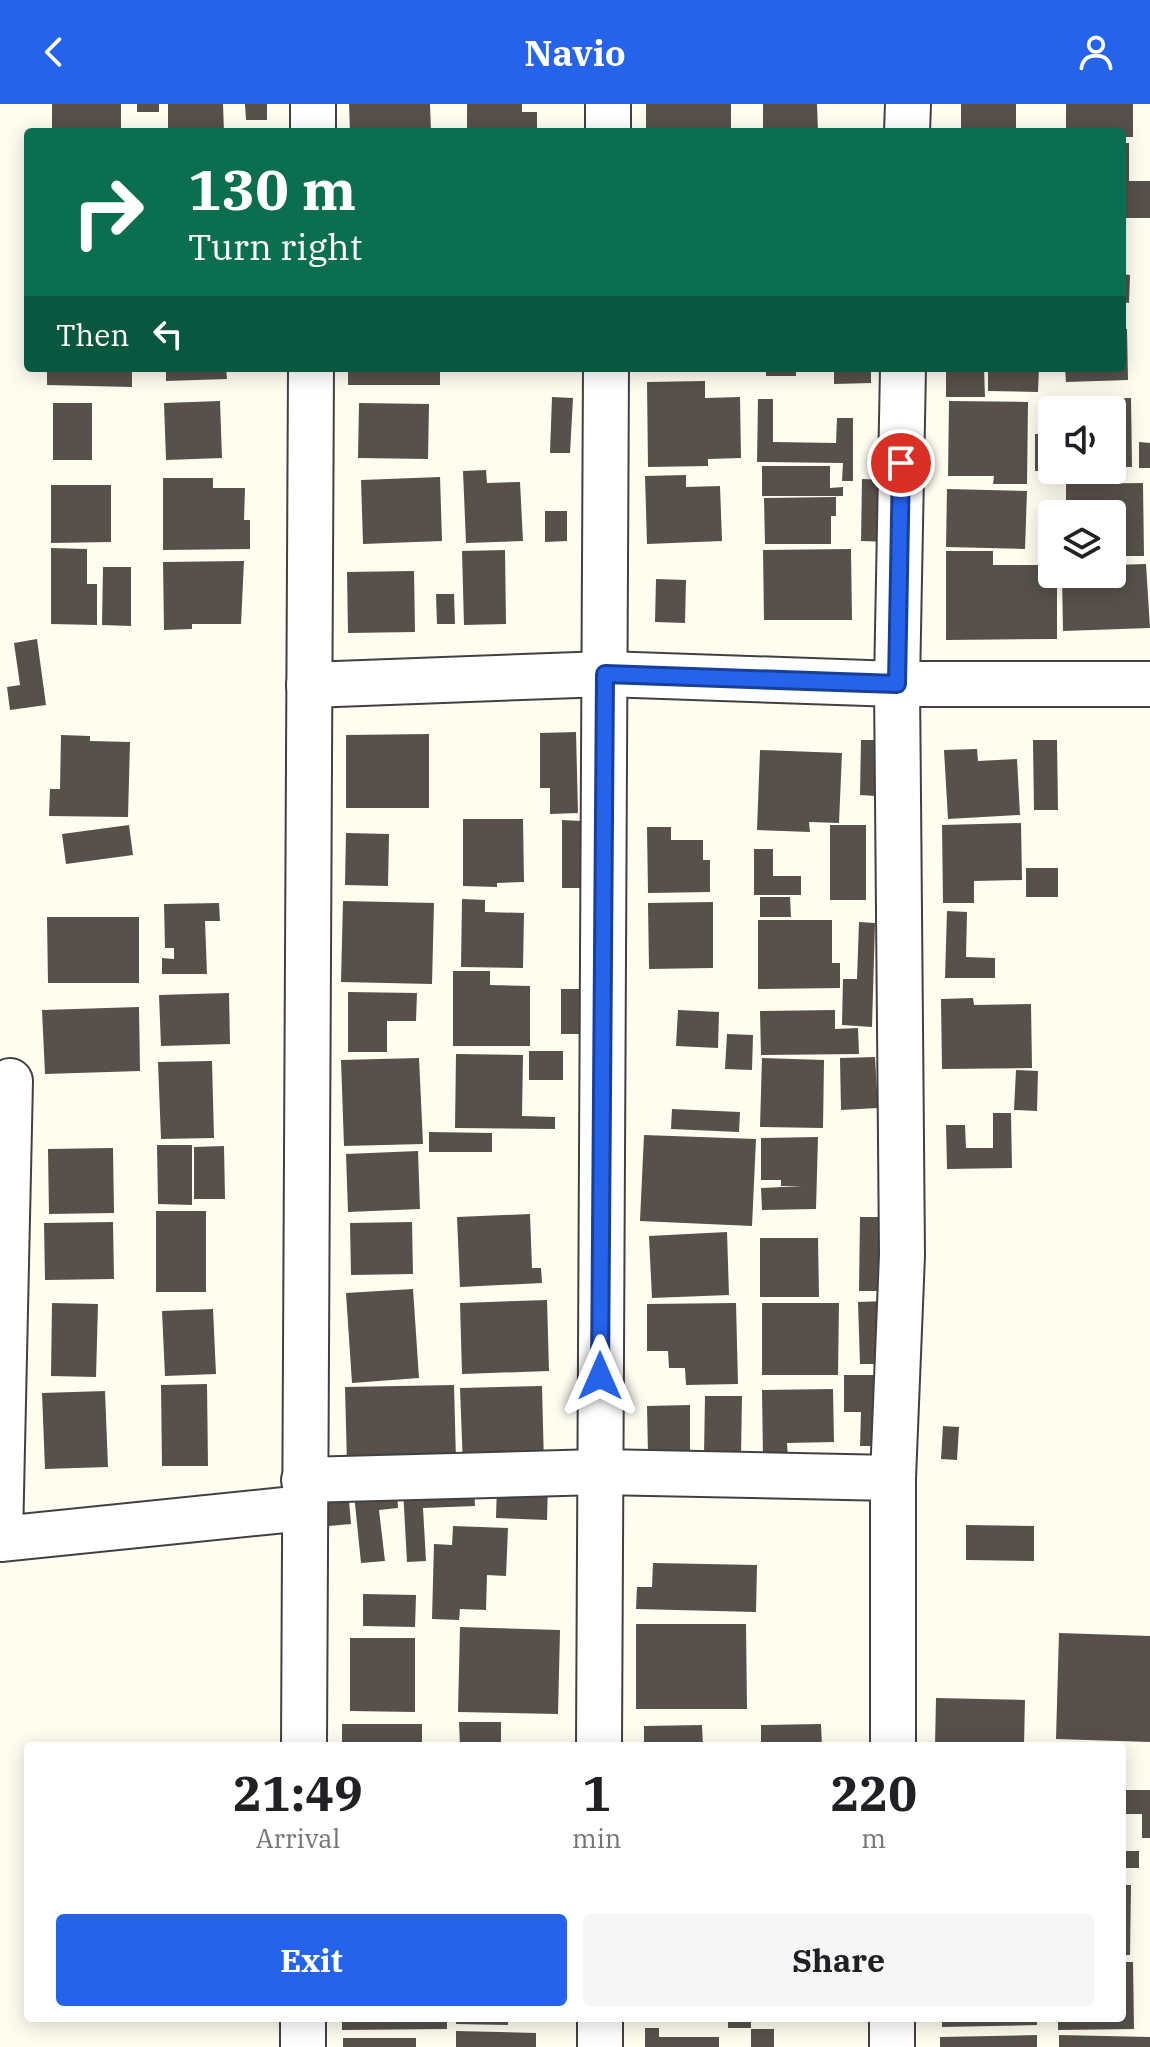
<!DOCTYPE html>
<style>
body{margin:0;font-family:"IBM Plex Serif",serif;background:#f6f6f6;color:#202124;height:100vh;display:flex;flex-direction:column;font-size:30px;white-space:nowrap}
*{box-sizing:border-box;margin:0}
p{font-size:26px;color:#757577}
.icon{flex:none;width:44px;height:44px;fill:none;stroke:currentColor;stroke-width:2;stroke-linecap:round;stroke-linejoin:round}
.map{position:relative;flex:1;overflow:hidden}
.sheet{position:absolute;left:24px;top:1638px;width:1102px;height:280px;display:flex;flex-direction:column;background:#fff;border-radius:8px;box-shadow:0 4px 20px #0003}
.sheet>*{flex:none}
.banner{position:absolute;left:24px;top:24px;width:1102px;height:244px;border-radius:8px;box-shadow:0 4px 20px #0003;background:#0b6e4f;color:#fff;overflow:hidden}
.fabs{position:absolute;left:1038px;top:292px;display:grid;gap:16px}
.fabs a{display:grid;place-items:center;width:88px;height:88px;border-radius:8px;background:#fff;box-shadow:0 4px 20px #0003;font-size:40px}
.pin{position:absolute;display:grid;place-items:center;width:68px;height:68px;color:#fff;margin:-34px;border:4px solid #fff;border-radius:50%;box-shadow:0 2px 8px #0007}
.me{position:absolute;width:88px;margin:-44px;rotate:0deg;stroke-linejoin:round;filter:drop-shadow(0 0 6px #0008)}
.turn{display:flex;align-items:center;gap:28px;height:168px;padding:0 32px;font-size:36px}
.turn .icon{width:104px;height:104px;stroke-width:2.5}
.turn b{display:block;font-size:56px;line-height:68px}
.then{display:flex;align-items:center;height:76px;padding:0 32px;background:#0003;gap:16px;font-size:30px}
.eta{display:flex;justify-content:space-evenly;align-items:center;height:136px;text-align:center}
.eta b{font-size:48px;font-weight:700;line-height:56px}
.primary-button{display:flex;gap:16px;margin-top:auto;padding:16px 32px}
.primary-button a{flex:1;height:92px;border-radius:8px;background:#2563eb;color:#fff;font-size:32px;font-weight:700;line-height:92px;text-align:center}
.primary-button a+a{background:#f6f6f6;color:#202124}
header{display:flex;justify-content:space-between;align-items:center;height:104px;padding:0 32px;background:#2563eb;color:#fff;font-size:36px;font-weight:700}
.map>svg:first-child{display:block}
</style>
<header><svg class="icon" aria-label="back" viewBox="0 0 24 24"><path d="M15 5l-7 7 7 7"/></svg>Navio<svg class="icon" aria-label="person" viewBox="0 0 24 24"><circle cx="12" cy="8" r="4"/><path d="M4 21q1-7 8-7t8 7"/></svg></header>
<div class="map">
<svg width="1150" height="1943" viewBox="0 0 1150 1943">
<rect width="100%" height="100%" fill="#fffdf0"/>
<!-- building -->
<g fill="#57504b">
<rect x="52" y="0" width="69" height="28"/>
<rect x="137" y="0" width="22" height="8"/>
<path d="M168,0H223L224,28H168Z"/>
<path d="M245,0H267V16H246Z"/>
<path d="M349,0H430L431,28H350Z"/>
<path d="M467,0H522V8H537V28H467Z"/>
<rect x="646" y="0" width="85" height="28"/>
<path d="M763,0H817L818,28H763Z"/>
<rect x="961" y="0" width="55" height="28"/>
<path d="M1066,0H1133V33H1122V28H1066Z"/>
<path d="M1122,39H1129V77H1150V114H1122Z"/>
<path d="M1122,170L1130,171L1129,199L1122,198Z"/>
<path d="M1122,225H1127L1128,276L1066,278L1065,264H1122Z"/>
<path d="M47,264H132V283L47,281Z"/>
<path d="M166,264H226L227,275L166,277Z"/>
<rect x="348" y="264" width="92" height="17"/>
<rect x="766" y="264" width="30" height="8"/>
<path d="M834,264H871V279L834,280Z"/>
<path d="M946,264H984L985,293H946Z"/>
<path d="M988,264H1039L1038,288L988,287Z"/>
<path d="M705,277V294L740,293L741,354L708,355V362L648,363L647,278Z"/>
<path d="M552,293L573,294L570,349H550Z"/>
<path d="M1131,294L1132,363H1112V306H1063V295Z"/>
<path d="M758,295H773V338L836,339L837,314H853V377H842L843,359L757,358Z"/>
<path d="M220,297L222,354L166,356L164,299Z"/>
<path d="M949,297L1028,298L1027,380H993L994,372H948Z"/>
<rect x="53" y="299" width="39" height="57"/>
<path d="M359,299L429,300L428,355L358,354Z"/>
<rect x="1035" y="330" width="17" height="37"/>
<path d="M1139,338L1150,339V364H1139Z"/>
<path d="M762,362H830V384L843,383V392H762Z"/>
<path d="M486,366L487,379L520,378L523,437L466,439L463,367Z"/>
<path d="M686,371V383L720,382L722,437L647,440L645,372Z"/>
<path d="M440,373L442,437L363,440L361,376Z"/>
<path d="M163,374H213V384H245L244,416H250V445L163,446Z"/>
<path d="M862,375L891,376V438L861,437Z"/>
<path d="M1143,379L1144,452H1112V410H1066V380Z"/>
<path d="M51,381H111V438L51,439Z"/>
<path d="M947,385L1027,387L1025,445L946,443Z"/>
<path d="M836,393V412H831V440H765L764,394Z"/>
<path d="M545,407H567V437L545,438Z"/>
<path d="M51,444L87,445V480H97V521L51,520Z"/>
<path d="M851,445L852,516H764L763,446Z"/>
<path d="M505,446L506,520L464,521L462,447Z"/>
<path d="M946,447H993V461H1052V470H1057V535L946,536Z"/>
<path d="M244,457L241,520H192V525L164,526L163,458Z"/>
<path d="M1146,460L1150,524L1063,527L1062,470H1112V461Z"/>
<path d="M103,463H131V522L102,521Z"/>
<path d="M414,467L415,528L348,529L347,468Z"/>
<path d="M656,475L686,476L685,519L655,518Z"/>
<path d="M436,490H454L455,520H437Z"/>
<path d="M37,535L46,601L10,606L7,583L20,581L14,539Z"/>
<path d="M576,628L578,709L550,710V684H540V629Z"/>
<path d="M429,630V704H346V631Z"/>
<path d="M61,631L90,632V637L130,638L128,713L49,712L50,685H60Z"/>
<path d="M861,636H876V692L860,691Z"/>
<path d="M1033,636H1057L1058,706H1034Z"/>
<path d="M977,645L978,657L1017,655L1020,711L948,715L944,646Z"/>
<path d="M760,646L842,649L839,719L809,718L810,728L757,726Z"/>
<path d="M463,715H523L524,778L497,779V783L463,782Z"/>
<path d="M562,716L581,717L580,784H562Z"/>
<path d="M1021,719L1022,776L974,777V799H943L942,721Z"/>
<path d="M129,721L133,751L66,760L62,730Z"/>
<rect x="830" y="721" width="36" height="75"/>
<path d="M647,723H671V736H703V756H710V788L648,789Z"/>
<path d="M346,729L389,730L388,782L345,781Z"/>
<path d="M754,745H773V772H801V791H754Z"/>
<rect x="1026" y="764" width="32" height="29"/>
<path d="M760,793H790L791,813H760Z"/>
<path d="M462,795L485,796V808L524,809L523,864L461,863Z"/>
<path d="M343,797L434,799L432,880L341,878Z"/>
<path d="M713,798V864L649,865L648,799Z"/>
<path d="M219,799L220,817H205L207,870H162V854L174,855V844H165L164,800Z"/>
<path d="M947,807L967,808L966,853L995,854V874H945Z"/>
<path d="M47,813H139V879H48Z"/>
<path d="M758,816H832V859H840V884L758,885Z"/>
<path d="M859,818L875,819L872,923L842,921L843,875H857Z"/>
<path d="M453,867H490V881L530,882V942H453Z"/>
<path d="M561,885H580L579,930H561Z"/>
<path d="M348,888L417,889L416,917H387V948H348Z"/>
<path d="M229,889L230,940L161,942L159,891Z"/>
<path d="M973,894L974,901L1031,900L1032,964L942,965L941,895Z"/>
<path d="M139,903L140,967L45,970L42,906Z"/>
<path d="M678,906L719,908L718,944L676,942Z"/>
<path d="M835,906V925L858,924L859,950L761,951L760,907Z"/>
<path d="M727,930L753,931L752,966L725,965Z"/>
<rect x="529" y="947" width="34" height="29"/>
<path d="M456,950L523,951L522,1012L555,1013V1025L455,1024Z"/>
<path d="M875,953L878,1004L841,1006L840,954Z"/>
<path d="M419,954L423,1040L344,1042L341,956Z"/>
<path d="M762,954L824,956L823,1024L760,1023Z"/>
<path d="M212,957L214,1034L161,1035L158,958Z"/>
<path d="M1016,966L1038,967L1037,1007L1014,1006Z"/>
<path d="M672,1005L740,1008L739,1028L671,1025Z"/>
<path d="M993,1009H1011L1012,1064L947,1065L946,1021H965L966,1044H993Z"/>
<path d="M429,1028L492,1029V1048H429Z"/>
<path d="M644,1031L756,1035L752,1122L640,1117Z"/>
<path d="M818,1033L816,1105L762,1106L761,1084L803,1082H781V1076H761V1034Z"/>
<path d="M157,1041H192V1101L158,1100Z"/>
<path d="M224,1042L225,1095H194V1043Z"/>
<path d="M113,1044L114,1109L49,1110L48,1045Z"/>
<path d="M418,1047L420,1105L348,1108L346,1050Z"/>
<rect x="156" y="1107" width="50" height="81"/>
<path d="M530,1110L532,1164H541L542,1179L460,1183L457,1113Z"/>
<path d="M860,1113H886L885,1187H859Z"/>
<path d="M113,1118L114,1175L45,1176L44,1119Z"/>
<path d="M412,1118L413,1170L351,1171L350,1119Z"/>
<path d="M727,1128L729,1191L652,1194L649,1132Z"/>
<path d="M760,1134H818L819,1193H760Z"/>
<path d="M413,1185L419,1274L352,1279L346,1189Z"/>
<path d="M547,1196L549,1267L462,1270L460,1199Z"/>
<path d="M885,1197L887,1260H860L858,1198Z"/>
<path d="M52,1199L98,1200L96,1273L51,1272Z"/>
<path d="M736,1199L738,1280L686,1281L685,1264H669L668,1247H647V1200Z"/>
<path d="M762,1199H839L838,1271H762Z"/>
<path d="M213,1205L216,1270L165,1272L162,1207Z"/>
<path d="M844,1271H878L877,1342H860L861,1308H844Z"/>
<path d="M207,1280L208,1362H162L161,1281Z"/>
<path d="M454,1281L456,1357L347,1360L345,1283Z"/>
<path d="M542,1282L544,1361L463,1363L460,1284Z"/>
<path d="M833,1285L834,1338L787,1339L788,1355H763L762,1286Z"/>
<path d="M105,1287L108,1363L45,1365L42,1289Z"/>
<path d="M705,1292H742L741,1352L704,1351Z"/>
<path d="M690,1301V1349L648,1350L647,1302Z"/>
<path d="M943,1322L959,1323L957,1356L941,1355Z"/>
<path d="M497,1380L548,1381L547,1416L496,1414Z"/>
<path d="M474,1381L475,1402L423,1404L426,1457L407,1458L403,1385Z"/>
<path d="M397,1385L398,1404L379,1406L385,1457L361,1459L354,1390Z"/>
<path d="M349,1396L351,1420L329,1422L326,1398Z"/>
<path d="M966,1421L1034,1422V1457L966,1456Z"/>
<path d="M453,1422L508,1424L506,1472L487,1471L486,1506L460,1505L459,1516L432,1515L434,1440L452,1441Z"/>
<path d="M653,1459L757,1461L756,1508L636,1505L637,1483H652Z"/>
<path d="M363,1490L416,1491L415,1523L363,1522Z"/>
<path d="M636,1520H746L747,1605H636Z"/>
<path d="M460,1523L560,1526L558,1610L458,1608Z"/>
<path d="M1059,1529L1150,1532V1638L1056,1635Z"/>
<path d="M350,1534H415V1608L350,1607Z"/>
<path d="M936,1594L1025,1596L1024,1642H935Z"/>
<path d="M459,1618H501V1642H460Z"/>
<rect x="342" y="1620" width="80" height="22"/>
<path d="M821,1620L822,1642H761V1621Z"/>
<path d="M702,1621L703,1642H644V1622Z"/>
<path d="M1122,1686H1150V1734H1142V1710H1122Z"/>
<rect x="1122" y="1747" width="17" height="17"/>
<path d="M1122,1781H1131L1130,1851H1122Z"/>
<path d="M1122,1858H1133L1134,1925L1058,1926V1914H1122Z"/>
<path d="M342,1914H447V1925L342,1926Z"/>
<path d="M456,1914H508V1921L456,1920Z"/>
<rect x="728" y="1914" width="23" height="10"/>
<path d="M942,1914H1037V1921L942,1923Z"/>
<path d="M645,1924H659V1933H719V1943H645Z"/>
<rect x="751" y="1925" width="23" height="18"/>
<path d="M456,1927L536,1929V1943H456Z"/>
<path d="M1037,1931V1943H940V1933Z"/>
<path d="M1059,1931L1150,1933V1943H1059Z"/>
<rect x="343" y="1934" width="73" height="9"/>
</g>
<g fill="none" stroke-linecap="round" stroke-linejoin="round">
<!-- minor casing -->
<g stroke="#414141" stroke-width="48">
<g id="minor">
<path d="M313,28V0"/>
<path d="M608,28V0"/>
<path d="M907,28L908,0"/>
<path d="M309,581L605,570L897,580H1150"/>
<path d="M304,1376L599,1368L893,1374"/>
<path d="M0,1435L10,977"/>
<path d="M0,1435L304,1404"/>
<path d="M304,1642L311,264"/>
<path d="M599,1642L606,264"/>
<path d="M893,1642V1374L902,1151L897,580L903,264"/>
<path d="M600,1914V1943"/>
<path d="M303,1943V1914"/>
<path d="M892,1943V1914"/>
</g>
</g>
<!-- minor -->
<use href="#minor" stroke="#fff" stroke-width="44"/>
</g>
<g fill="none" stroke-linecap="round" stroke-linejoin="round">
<!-- route casing -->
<g stroke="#184099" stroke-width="20">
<path id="route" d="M600,1272L605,570L897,580L901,359"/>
</g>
<!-- route -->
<use href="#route" stroke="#2563eb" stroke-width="14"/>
</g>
</svg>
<div class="fabs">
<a><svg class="icon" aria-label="sound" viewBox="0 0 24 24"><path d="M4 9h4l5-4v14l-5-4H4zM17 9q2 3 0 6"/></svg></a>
<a><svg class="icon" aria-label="layers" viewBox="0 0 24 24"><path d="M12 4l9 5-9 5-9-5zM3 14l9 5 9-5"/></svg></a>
</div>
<div class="pin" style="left:901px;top:359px;background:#d93025"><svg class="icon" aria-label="arrive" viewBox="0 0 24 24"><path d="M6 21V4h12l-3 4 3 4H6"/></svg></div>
<svg class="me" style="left:600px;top:1272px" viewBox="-20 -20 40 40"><path d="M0-17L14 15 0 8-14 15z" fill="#2563eb" stroke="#fff" stroke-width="4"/></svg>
<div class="banner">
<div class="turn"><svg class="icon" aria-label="right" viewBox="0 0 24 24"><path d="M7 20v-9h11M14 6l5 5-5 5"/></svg><div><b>130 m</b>Turn right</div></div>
<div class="then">Then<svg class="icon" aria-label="left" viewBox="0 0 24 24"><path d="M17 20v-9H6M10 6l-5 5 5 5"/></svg></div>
</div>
<section class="sheet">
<div class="eta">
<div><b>21:49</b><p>Arrival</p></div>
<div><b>1</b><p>min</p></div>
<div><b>220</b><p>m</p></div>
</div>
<div class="primary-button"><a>Exit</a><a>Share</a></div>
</section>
</div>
